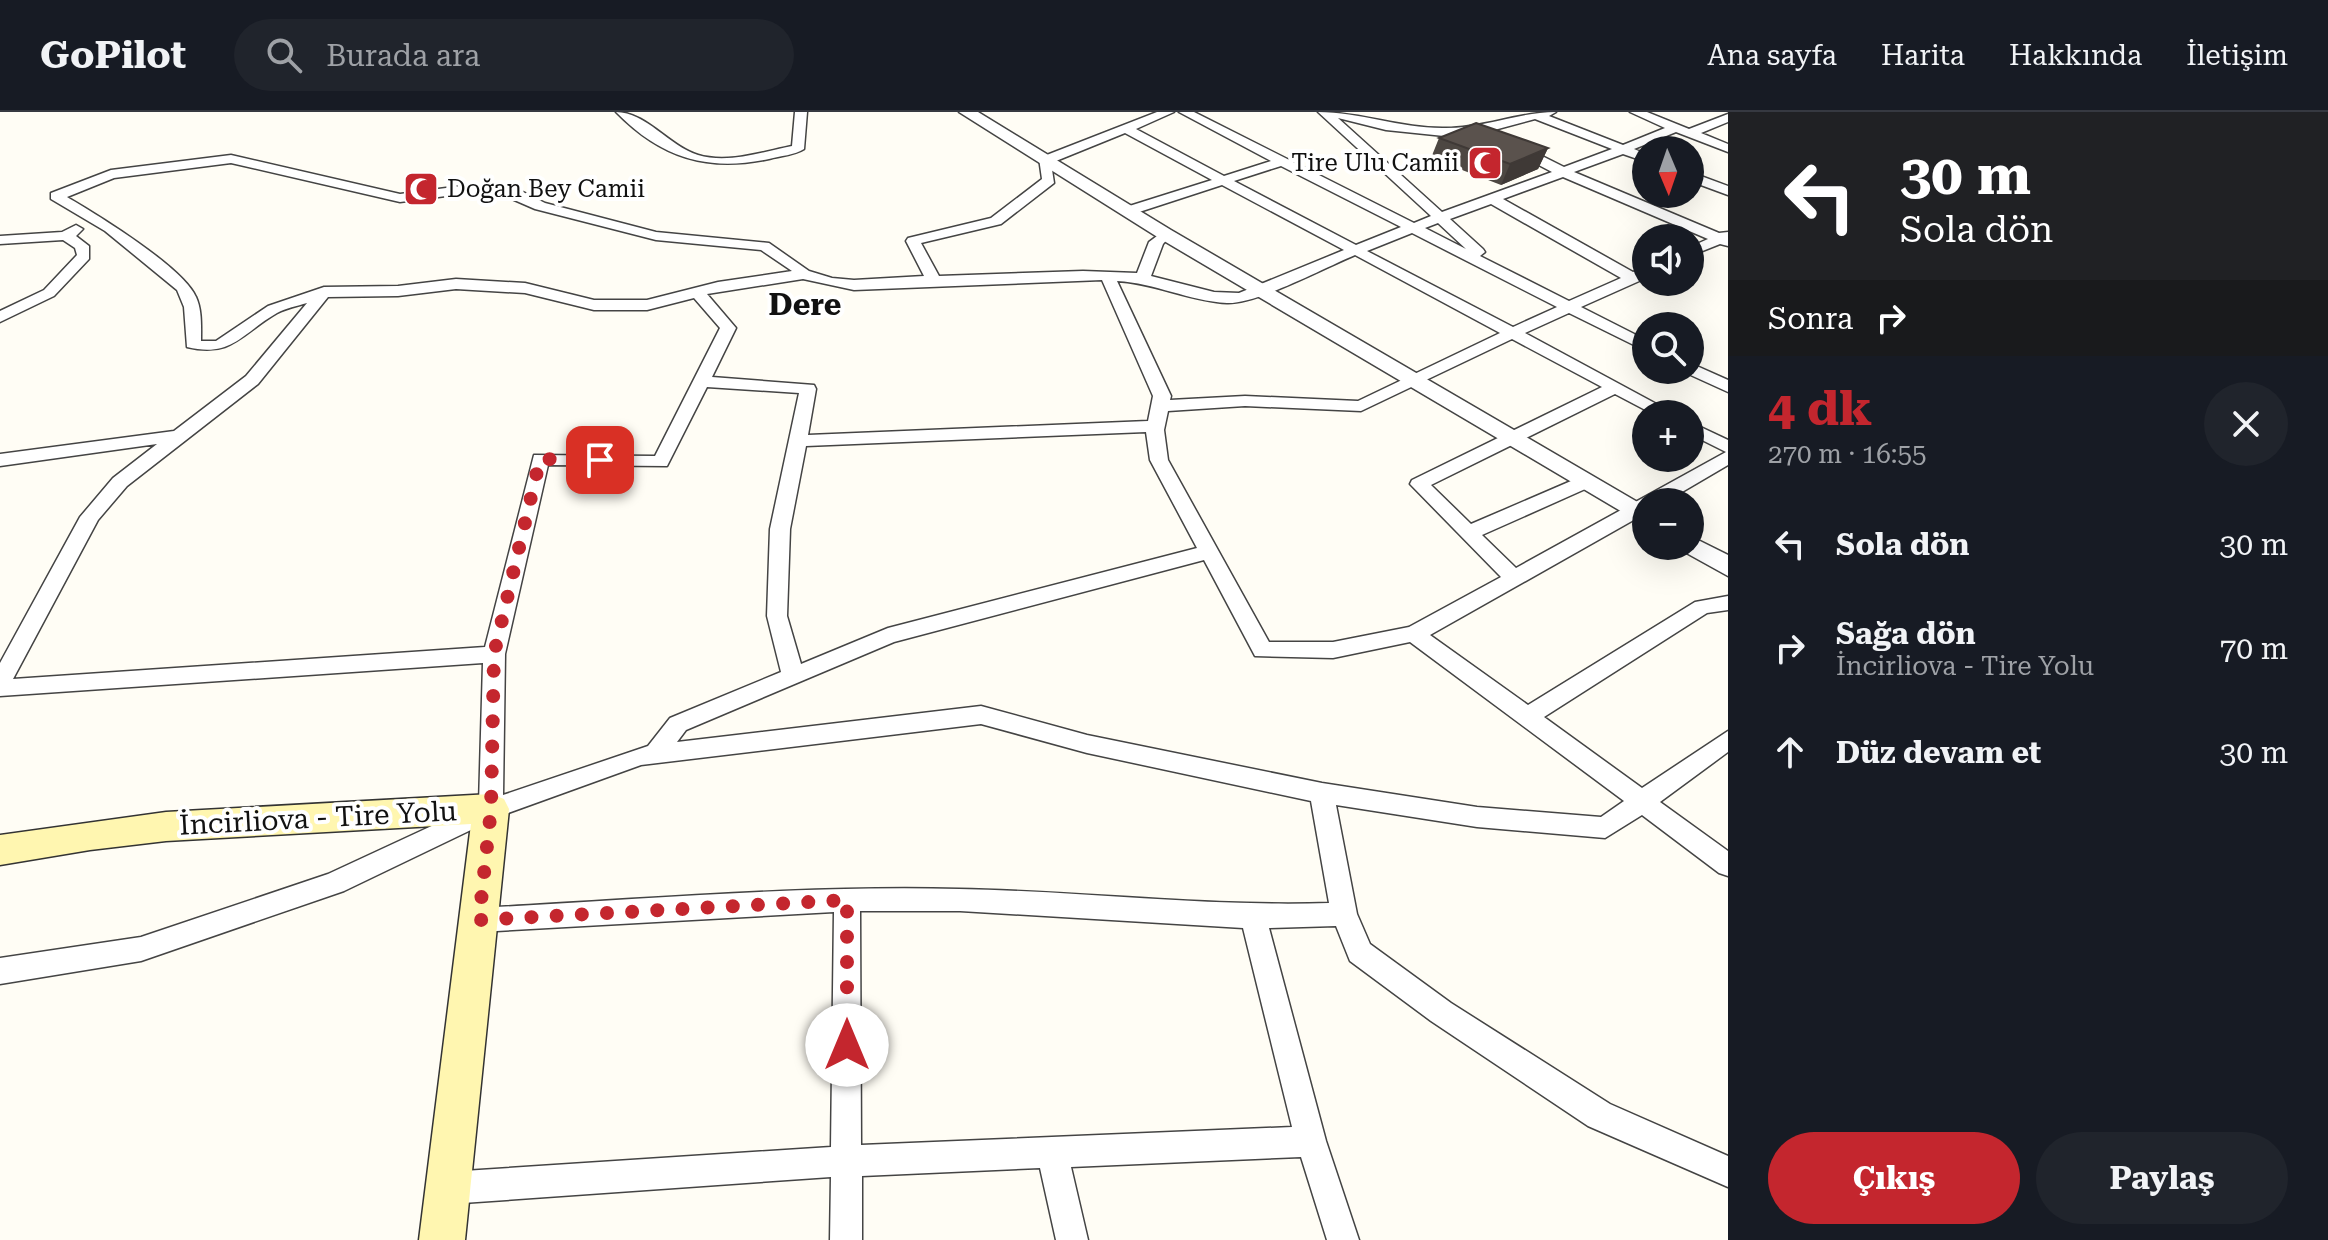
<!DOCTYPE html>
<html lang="tr">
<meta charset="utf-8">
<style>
body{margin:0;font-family:"Roboto Serif",serif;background:#20242c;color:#f1f3f6;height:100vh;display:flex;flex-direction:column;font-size:30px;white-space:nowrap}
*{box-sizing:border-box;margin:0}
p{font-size:26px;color:#9ea1a6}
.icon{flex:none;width:44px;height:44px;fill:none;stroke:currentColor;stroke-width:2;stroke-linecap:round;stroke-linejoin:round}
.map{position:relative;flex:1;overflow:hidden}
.panel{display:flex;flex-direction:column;background:#171b24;width:600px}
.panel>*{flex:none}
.top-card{background:#202124;color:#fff;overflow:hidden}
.needle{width:52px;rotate:178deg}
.fabs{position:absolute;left:1632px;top:24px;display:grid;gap:16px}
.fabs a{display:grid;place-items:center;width:72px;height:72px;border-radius:50%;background:#171b24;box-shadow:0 8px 32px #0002;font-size:40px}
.pin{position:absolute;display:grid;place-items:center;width:68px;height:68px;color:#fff;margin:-34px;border-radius:16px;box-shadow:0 4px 12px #0006}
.me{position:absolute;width:88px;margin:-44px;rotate:0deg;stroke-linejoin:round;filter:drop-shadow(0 0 6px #0008)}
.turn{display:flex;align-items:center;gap:28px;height:168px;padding:0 40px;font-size:36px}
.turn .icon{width:104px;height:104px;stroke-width:2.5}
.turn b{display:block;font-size:56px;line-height:68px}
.then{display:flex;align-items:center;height:76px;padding:0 40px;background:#0003;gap:16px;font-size:30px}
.round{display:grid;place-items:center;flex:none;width:84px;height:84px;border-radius:42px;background:#20242c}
.overview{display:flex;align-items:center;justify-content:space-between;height:136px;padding:0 40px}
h1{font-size:48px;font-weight:700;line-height:60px;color:#c4262e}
.primary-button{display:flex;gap:16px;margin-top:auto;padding:16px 40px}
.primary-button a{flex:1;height:92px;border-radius:48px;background:#c4262e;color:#fff;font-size:32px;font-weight:700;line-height:92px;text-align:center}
.primary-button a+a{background:#20242c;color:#f1f3f6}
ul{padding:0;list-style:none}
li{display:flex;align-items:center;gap:24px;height:104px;padding:0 40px}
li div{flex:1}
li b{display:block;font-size:30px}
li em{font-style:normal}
header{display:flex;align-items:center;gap:48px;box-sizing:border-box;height:112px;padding:0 40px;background:#171b24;border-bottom:2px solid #363941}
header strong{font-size:38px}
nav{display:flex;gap:44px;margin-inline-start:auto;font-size:28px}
.search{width:560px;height:72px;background:#20242c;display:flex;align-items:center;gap:20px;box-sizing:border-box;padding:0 28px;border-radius:44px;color:#9ea1a6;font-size:30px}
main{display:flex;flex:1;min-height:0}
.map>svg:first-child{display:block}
</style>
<header>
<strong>GoPilot</strong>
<div class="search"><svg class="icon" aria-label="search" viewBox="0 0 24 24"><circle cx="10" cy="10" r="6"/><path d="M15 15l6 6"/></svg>Burada ara</div>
<nav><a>Ana sayfa</a><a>Harita</a><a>Hakkında</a><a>İletişim</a></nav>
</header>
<main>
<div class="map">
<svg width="1728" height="1128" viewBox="0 0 1728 1128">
<rect width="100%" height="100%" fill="#fffdf5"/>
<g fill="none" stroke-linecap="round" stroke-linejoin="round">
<!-- minor casing -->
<g stroke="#444" stroke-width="3">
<g id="minor">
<path d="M616,0C646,0 669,34 698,43C728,52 762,40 792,34L795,0H807L804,37C795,43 780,44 769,47C707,60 661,46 616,0Z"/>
<path d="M1157,0H1174L1136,17L1224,64L1271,49L1179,0H1194L1414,111L1431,104L1318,0C1361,0 1402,17 1446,16C1484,16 1519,0 1556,0L1549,4L1623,33L1665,16L1630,0H1647L1689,17L1728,2V10L1701,21L1728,32V40L1676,20L1634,37L1646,42V50L1623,42L1574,60L1719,121L1728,120V134L1720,132L1690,144V135L1708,127L1563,65L1503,87L1633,160L1646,156V166L1581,195L1646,228V239L1569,201L1525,221L1675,302H1653L1615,282L1431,373L1471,412L1578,366H1592L1594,370L1592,374L1482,423L1516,456L1726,340L1690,322V310L1728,328V353L1665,390H1646V401L1430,523L1528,593L1695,490L1728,484V498L1707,501L1544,605L1642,676L1728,619V640L1660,690L1728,739V764L1719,761L1642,703L1605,726L1477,715L1336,693L1357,802L1370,832L1451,891L1610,992L1728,1044V1075L1588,1014L1431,909L1350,849L1336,814L1269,816L1326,1029L1359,1128H1327L1301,1045L1071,1055L1088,1128H1056L1040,1056L862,1064V1128H830L831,1065L448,1092L437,1087L432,1076L437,1065L448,1060L831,1035L834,800L479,820L470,816L466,808L470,800L479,796C638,788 799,773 959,777C1082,779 1205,795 1329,791L1311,689L1087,641L981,612L641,653L500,704L344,779L141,849L0,872V846L141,825L328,762L479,692L483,551L0,584V551L80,405L113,366L157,332L0,354V342L174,319L246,264L307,191C297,194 286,196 277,201C242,221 232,246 187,235L184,195L177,178L105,119L51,87V81L111,58L231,43L400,82L469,73H498L517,77L545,91L656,120L769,131L809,159L832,166L854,168L924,164L906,129L908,126L991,106L1042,67L1039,46ZM1338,6L1386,18L1444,24L1483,21L1535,7L1612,37L1564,55L1520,33H1512V39L1552,60L1442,100ZM1125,21L1212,68L1123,96V102H1133L1222,73L1344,138L1239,181L1214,180L1151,164L1163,132L1172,122L1165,118L1149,130L1137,161L1083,159L939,164L921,131L1001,112L1054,71L1051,51ZM231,51L400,90L469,81H498L535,97L656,128L761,138L792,159L718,170L647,188H594L525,171L456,167L398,174L324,175L268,194L216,229H201C201,214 202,198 196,185C183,155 96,102 67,85L114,66ZM1281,54L1401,115L1356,133L1234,69ZM1491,92L1621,166L1569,189L1480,144L1485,140L1483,137L1450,107ZM1438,111L1466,137L1425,116ZM1412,121L1557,195L1513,215L1367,139ZM1355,143L1500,221L1358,289L1245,284L1170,288L1171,284L1117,169C1155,171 1189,189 1227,191C1257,192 1324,156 1355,143ZM803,167L854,178L1102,168L1153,284L1148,309L808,323L816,277L814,273L712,265L736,216L707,182ZM456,177L525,181L594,198H647L694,186L720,216L655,344L534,343L485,535L13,567L98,408L127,374L258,272L328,185L398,184ZM1512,227L1602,275L1412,368L1410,372L1501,465L1409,515L1333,530H1269L1168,348L1164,318L1168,299L1245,294L1361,299ZM707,275L799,281L770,417L767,504L781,560L670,606L648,634L503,683L505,542L548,353L667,354ZM1146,320L1150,348L1197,436L888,516L801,552L787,504L790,417L806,334ZM1204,448L1255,544L1333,546L1410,530L1624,689L1601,705L1477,695L1322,671L1087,623L981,594L677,630L686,618L894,530ZM860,799H960L1243,816L1292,1015L861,1033Z"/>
<path d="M1690,60L1728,74V83L1690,69Z"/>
<path d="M76,113L83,117L76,124L89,134V147L54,184L0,210V199L44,178L77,143L75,136L63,128L0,132V124L62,120Z"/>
<path d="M1690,251L1728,268V280L1684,260L1690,258Z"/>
</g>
</g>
<!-- tertiary casing -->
<g stroke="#444" stroke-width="3">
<g id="tertiary">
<path d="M959,0H978L1171,118L1646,395V414L1159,126Z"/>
<path d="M1690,424L1728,443V464L1681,438L1679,434H1690Z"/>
</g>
</g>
<!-- secondary casing -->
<g stroke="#333" stroke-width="3">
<path id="secondary" d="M491,682L504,687L509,697L465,1128H419L471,712L166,729L90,738L0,753V723L166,700Z"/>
</g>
<!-- minor -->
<use href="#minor" fill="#fff" fill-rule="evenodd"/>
<!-- tertiary -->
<use href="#tertiary" fill="#fff" fill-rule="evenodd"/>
<!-- secondary -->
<use href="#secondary" fill="#fff6b0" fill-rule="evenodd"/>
</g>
<!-- wall -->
<path fill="#4d4742" d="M1439,26L1548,36L1538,57L1501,73L1431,46Z"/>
<!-- shaded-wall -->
<path fill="#3f3936" d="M1548,36L1538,57L1501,73L1510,52Z"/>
<!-- building -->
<path fill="#5a524d" stroke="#3f3936" stroke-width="2" d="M1476,11L1548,36L1510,52L1439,26Z"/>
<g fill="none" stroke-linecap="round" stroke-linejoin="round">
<!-- route -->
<path stroke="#c4262e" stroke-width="14" stroke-dasharray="0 25.2" d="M600,348L540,347L494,542L491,697L479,808L847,788V933"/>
</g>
<!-- icons -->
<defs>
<g id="mosque-square" transform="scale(1.8)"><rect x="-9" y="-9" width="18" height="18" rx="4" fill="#c4262e" stroke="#fff"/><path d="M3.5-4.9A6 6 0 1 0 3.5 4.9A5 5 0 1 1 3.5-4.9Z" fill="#fff"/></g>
</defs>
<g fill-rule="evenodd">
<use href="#mosque-square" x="1485" y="51"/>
<use href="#mosque-square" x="421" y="77"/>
</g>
<g text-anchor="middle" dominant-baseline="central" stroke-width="8" stroke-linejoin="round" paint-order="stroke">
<!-- far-poi labels -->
<g font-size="24" fill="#111" stroke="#fff" text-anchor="end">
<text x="1459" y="51">Tire Ulu Camii</text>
<text x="447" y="77" text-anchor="start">Doğan Bey Camii</text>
</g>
<!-- street labels -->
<g font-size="28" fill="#111" stroke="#fff">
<text transform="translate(318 706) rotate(-3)">İncirliova - Tire Yolu</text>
</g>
<!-- far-district labels -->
<g font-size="30" font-weight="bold" fill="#111" stroke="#fff">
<text x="805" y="192">Dere</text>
</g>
</g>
</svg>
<div class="fabs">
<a><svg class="needle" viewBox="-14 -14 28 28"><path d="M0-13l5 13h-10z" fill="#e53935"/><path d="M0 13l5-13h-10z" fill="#9ea1a6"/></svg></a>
<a><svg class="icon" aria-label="sound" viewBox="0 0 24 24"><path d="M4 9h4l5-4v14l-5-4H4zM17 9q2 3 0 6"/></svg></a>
<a><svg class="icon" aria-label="search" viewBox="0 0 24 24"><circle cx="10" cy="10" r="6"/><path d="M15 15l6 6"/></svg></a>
<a>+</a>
<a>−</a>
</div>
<div class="pin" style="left:600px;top:348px;background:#d93025"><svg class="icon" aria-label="arrive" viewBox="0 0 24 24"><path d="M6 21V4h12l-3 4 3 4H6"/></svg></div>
<svg class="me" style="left:847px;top:933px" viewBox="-20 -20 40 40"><circle r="19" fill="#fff"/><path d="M0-13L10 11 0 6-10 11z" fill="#c4262e"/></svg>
</div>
<section class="panel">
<div class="top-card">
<div class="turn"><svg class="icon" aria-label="left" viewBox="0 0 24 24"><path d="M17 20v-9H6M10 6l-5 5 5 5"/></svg><div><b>30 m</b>Sola dön</div></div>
<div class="then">Sonra<svg class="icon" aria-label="right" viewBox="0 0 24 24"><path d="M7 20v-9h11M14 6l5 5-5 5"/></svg></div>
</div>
<div class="overview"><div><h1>4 dk</h1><p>270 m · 16:55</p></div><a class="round"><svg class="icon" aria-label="close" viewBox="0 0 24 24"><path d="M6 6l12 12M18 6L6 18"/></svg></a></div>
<ul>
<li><svg class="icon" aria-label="left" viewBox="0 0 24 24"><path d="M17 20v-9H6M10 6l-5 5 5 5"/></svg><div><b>Sola dön</b></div><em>30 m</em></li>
<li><svg class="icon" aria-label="right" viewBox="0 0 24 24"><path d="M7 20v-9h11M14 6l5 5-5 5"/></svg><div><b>Sağa dön</b><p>İncirliova - Tire Yolu</p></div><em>70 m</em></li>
<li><svg class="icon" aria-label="ahead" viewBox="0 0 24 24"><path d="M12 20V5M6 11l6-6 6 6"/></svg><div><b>Düz devam et</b></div><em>30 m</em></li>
</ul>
<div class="primary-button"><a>Çıkış</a><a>Paylaş</a></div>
</section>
</main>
